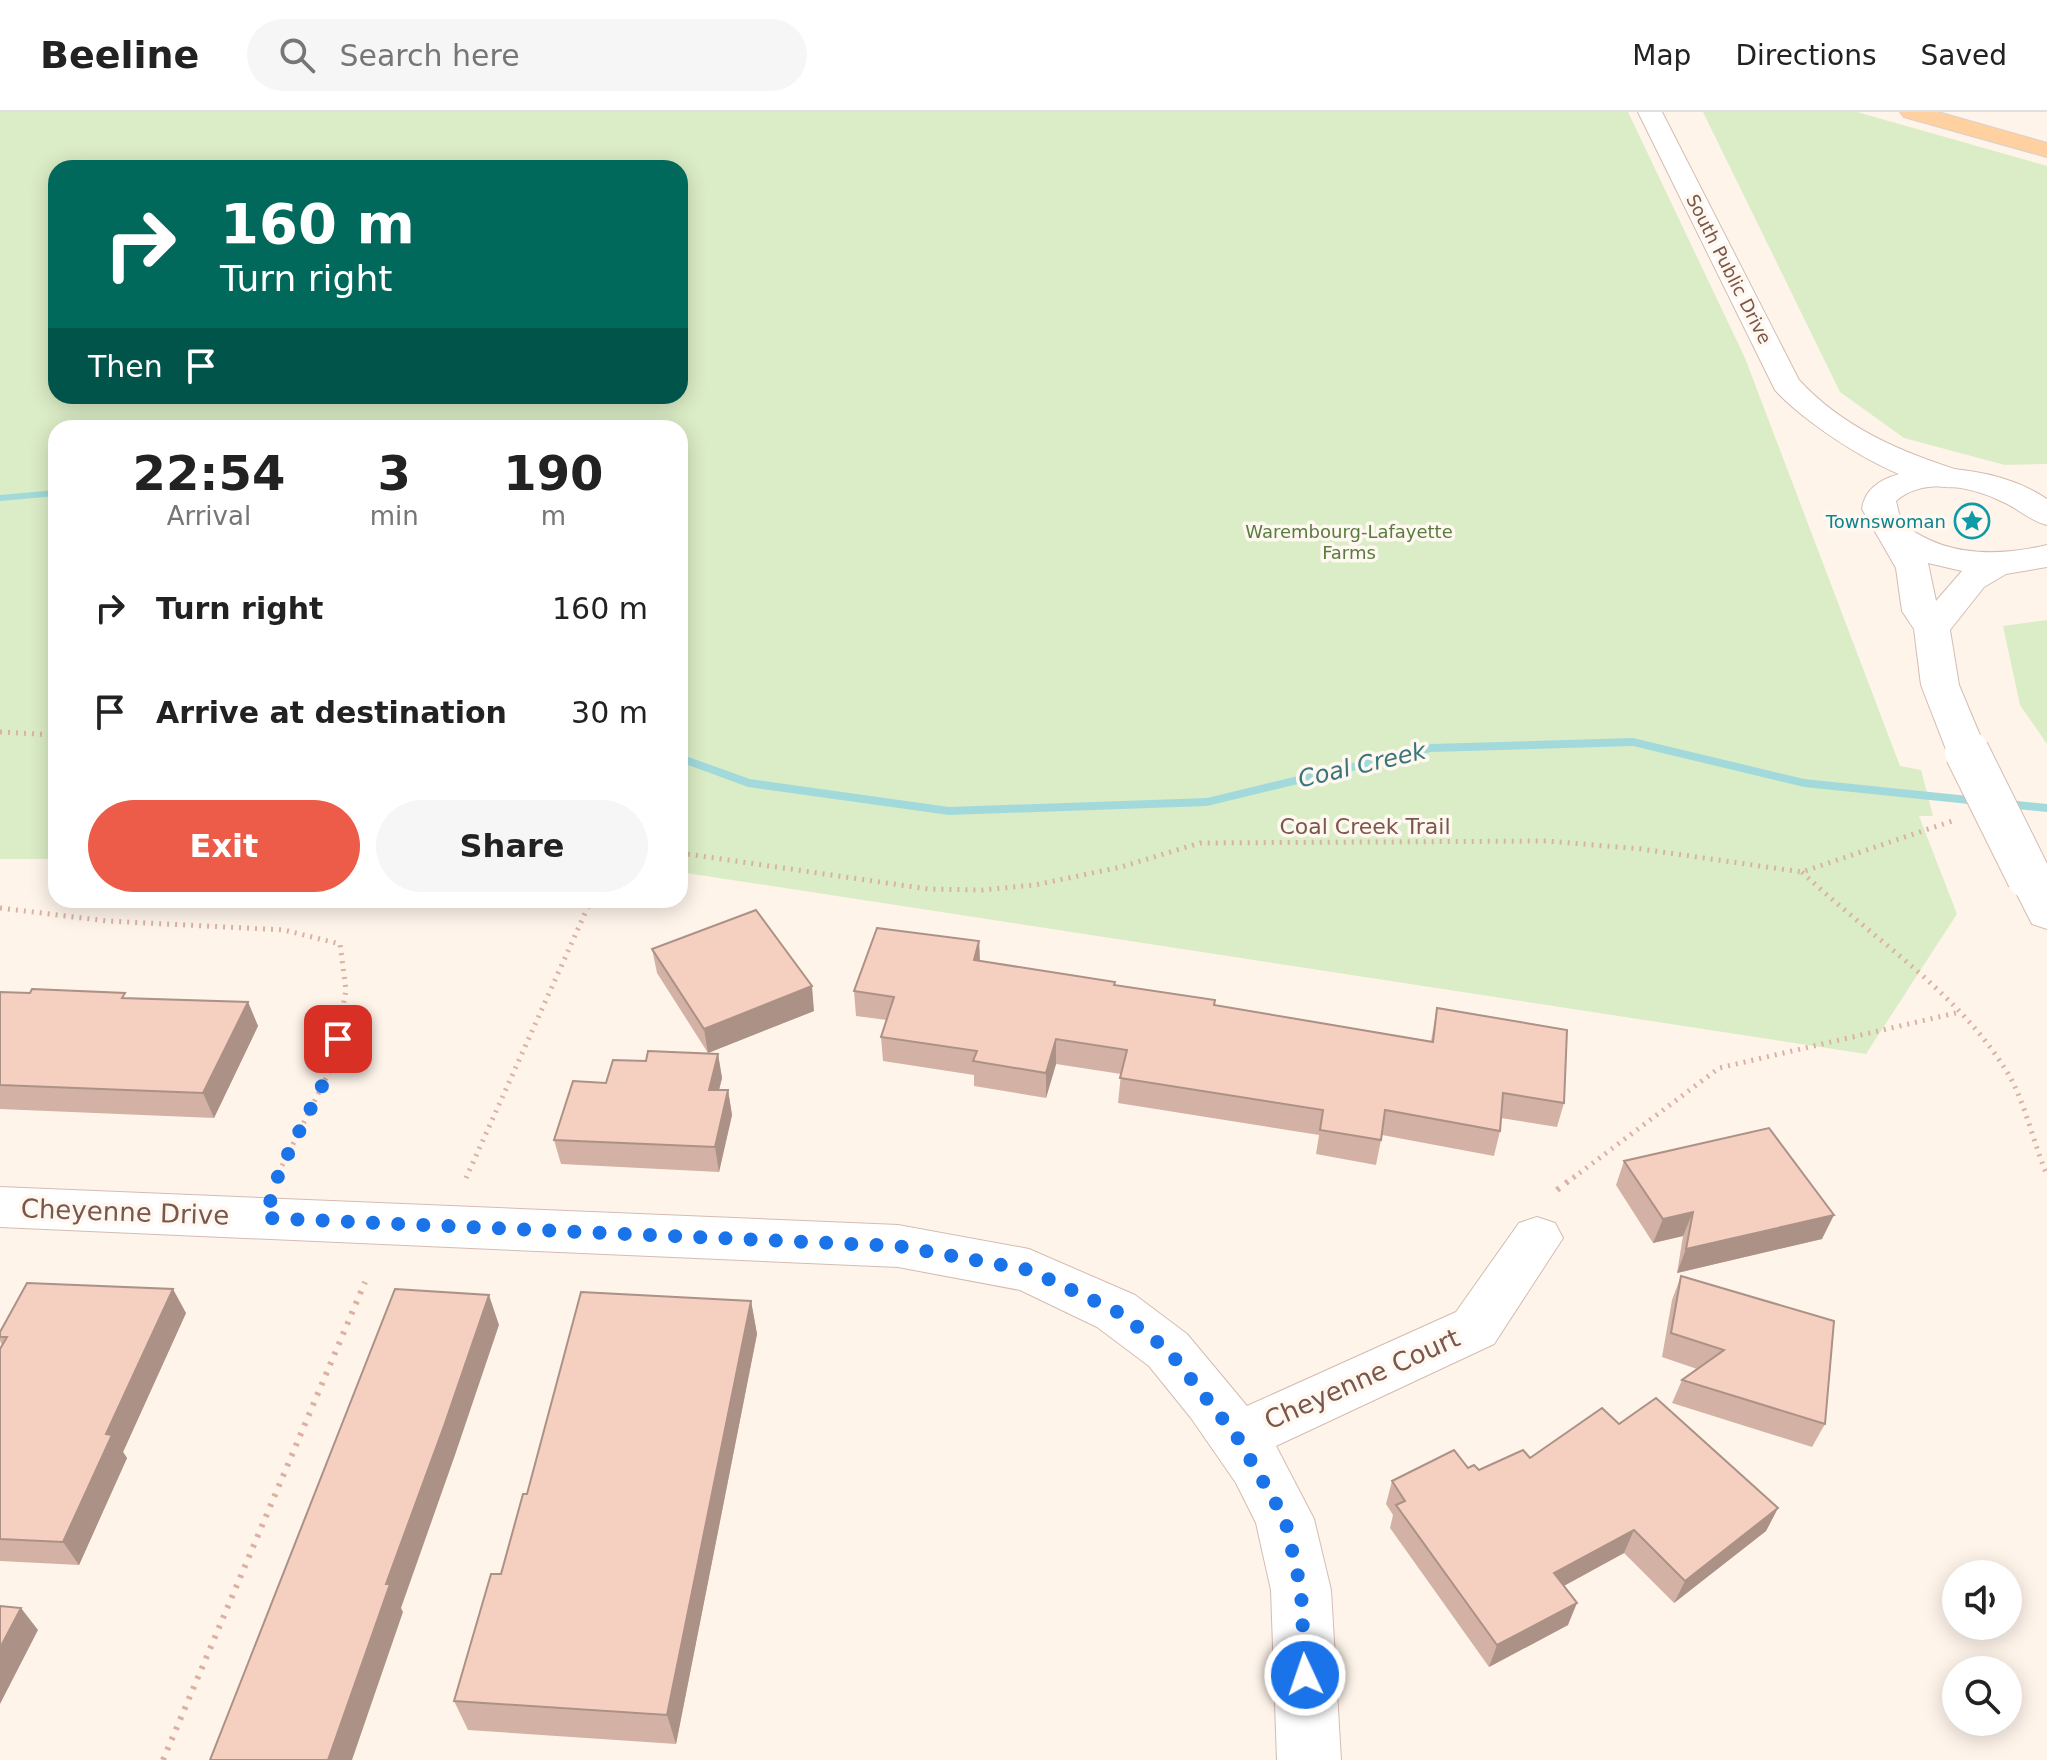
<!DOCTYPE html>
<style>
body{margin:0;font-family:"DejaVu Sans",sans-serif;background:#f6f6f6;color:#222;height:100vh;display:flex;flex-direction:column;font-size:30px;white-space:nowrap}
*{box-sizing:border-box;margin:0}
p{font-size:26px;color:#767676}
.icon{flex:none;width:44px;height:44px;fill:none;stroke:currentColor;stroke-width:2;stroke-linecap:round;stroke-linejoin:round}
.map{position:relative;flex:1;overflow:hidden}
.details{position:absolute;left:48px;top:308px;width:640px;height:488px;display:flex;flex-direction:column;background:#fff;border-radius:24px;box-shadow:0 4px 20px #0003}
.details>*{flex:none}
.top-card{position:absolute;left:48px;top:48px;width:640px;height:244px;border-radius:24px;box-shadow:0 4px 20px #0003;background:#00695c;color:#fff;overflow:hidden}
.tools{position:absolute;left:1942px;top:1448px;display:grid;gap:16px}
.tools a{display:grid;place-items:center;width:80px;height:80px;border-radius:50%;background:#fff;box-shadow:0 4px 20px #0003;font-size:40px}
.pin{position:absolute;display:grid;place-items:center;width:68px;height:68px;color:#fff;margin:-34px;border-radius:16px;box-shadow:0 4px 12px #0006}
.me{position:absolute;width:88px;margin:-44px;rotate:357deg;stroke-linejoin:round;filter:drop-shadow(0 0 6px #0008)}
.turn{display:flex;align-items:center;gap:28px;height:168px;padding:0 40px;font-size:36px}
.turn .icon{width:104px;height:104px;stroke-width:2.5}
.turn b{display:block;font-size:56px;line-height:68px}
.then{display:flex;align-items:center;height:76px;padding:0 40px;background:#0003;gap:16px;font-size:30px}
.eta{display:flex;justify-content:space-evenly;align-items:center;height:136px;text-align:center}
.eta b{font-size:48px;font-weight:700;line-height:56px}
.button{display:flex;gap:16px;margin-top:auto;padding:16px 40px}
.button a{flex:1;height:92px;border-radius:48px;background:#ed5b49;color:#fff;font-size:32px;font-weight:700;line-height:92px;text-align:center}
.button a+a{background:#f6f6f6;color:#222}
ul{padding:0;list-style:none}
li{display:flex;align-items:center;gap:24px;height:104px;padding:0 40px}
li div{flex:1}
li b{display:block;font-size:30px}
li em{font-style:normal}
header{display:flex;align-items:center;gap:48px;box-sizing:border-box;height:112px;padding:0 40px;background:#fff;border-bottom:2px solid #e0e0e0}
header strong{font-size:38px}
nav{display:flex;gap:44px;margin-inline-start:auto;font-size:28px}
.search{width:560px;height:72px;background:#f6f6f6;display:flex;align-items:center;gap:20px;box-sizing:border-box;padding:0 28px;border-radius:44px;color:#767676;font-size:30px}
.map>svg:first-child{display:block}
</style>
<header>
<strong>Beeline</strong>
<div class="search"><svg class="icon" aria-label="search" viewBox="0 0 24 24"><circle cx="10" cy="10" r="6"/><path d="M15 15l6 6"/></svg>Search here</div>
<nav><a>Map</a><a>Directions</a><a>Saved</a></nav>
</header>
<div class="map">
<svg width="2047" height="1648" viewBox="0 0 2047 1648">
<rect width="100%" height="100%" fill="#fef4ea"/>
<!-- green -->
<g fill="#dbedc6" fill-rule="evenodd">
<path d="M0,0H1628L1745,246L1900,654L1921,658L1933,704H1919L1957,802L1866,942L680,760V316H56V747H0ZM56,56H680V284H56Z"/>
<path d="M1703,0H1857L2047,54V352L2005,353L1904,326L1840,280Z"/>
<path d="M2047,508V632L2020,593L2003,514Z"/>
</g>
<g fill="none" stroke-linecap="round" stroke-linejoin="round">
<!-- stream -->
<g fill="#a2dadc" fill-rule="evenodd">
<path d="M56,378V384L0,389V383Z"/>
<path d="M1633,626L1804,667L2047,692V700L1804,675L1633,634L1431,640L1207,694L949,703L748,675L680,650V642L750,667L949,695L1207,686L1431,632Z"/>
</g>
<!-- minor casing -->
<g stroke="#d4bcb1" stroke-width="2">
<g id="minor">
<path d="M1638,0H1662L1799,268C1843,316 1903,341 1964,360L1969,367L1964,374C1915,386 1808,315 1775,278Z"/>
<path d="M0,1075L898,1113L1029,1137L1135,1183L1187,1222L1247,1294L1456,1200L1519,1111L1537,1105L1555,1111L1563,1126L1494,1232L1276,1334L1314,1407L1331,1478L1341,1648H1277L1271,1478L1256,1411L1236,1371L1191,1306L1149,1254L1097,1215L1020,1178L898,1155L0,1115Z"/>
</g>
</g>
<!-- tertiary casing -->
<g stroke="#d4bcb1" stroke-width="2">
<g id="tertiary">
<path d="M1934,356C1974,357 2014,365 2047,387V413C2030,409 2019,397 2003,390C1974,375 1923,364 1896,389L1901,410C1943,445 1996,445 2047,433V455L2006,462L1984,475L1950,518L1959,573L1987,640L1981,648L1967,652L1953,648L1947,640L1921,573L1914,517L1902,499L1896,456L1862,397C1866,364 1908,359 1934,356ZM1928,451L1962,459L1936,489Z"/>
<path d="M2029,751L2044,755L2047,760V817L2032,812L2008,765L2014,755Z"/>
</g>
</g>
<!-- primary casing -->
<g stroke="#dad0cc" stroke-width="2">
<path id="primary" d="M1900,0H1938L2047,31V45L1904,5Z"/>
</g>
<!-- path-far1 -->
<g stroke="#dbb1a2" stroke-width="5" stroke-dasharray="2 6" stroke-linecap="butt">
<path d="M0,620L56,623"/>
<path d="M680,741L928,777L982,778L1035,773L1121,755L1200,731L1547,729L1641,737L1802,760L1952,709"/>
<path d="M1802,760C1869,824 1953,876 2004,955C2025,987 2032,1028 2047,1063"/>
<path d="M0,796L107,809L284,818L340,832L346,878L333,952L278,1062"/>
<path d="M466,1066L591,788"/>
<path d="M1573,1066L1719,956L1960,900"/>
</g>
<!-- path -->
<g stroke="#dbb1a2" stroke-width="6" stroke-dasharray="3 8" stroke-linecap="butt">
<path d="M1557,1078L1575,1064"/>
<path d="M163,1648L365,1170"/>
</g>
<!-- minor -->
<use href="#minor" fill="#fff" fill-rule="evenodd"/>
<!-- tertiary -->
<use href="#tertiary" fill="#fff" fill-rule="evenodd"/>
<!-- primary -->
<use href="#primary" fill="#ffd0a0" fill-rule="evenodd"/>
<!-- tertiary-bridge casing -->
<g stroke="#d4bcb1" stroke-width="46" stroke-linecap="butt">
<path id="tertiary-bridge" d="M1967,640L2029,765"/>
</g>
<!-- tertiary-bridge -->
<use href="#tertiary-bridge" stroke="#fff" stroke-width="44"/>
</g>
<!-- wall -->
<g fill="#d3b2a5">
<path d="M979,829L980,849L1114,873L1215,893L1431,929L1437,896L1564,991L1557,1015L1501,1006L1500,1019L1494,1044L1382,1023L1376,1053L1316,1042L1319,1023L1118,991L1121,962L1056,952L1046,986L974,974V963L883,949L881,925L887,908L856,904L854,879Z"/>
<path d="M652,837L814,899L708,941L718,942L722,966L719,978H728L732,1003L719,1060L561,1052L554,1028L606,971L708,941L657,861Z"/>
<path d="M0,880L128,886L248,890L258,914L214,1006L0,997Z"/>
<path d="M1624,1049L1822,1127L1677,1161L1683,1124L1653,1131L1616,1073Z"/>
<path d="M1681,1164L1825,1312L1812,1335L1672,1291L1682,1268L1697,1257L1662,1245L1672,1188Z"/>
<path d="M751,1189L757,1222L676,1632L468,1618L454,1589L501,1462L527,1382Z"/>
<path d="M186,1201L123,1340L127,1346L79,1453L0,1449V1237L2,1233L0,1229V1220Z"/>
<path d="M1619,1312L1778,1396L1766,1419L1674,1491L1624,1441L1564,1474L1568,1513L1489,1555L1390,1416L1393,1403L1386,1392L1392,1369L1468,1356L1479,1358L1530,1346Z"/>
</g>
<!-- shaded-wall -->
<g fill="#ac9186">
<path d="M979,829L980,853L974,848Z"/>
<path d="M812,874L814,899L708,941L704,917Z"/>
<path d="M248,890L258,914L214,1006L203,981Z"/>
<path d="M1056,927V952L1046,986V961Z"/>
<path d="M718,942L722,966L713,1002L709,978Z"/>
<path d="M728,978L732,1003L719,1060L715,1035Z"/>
<path d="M1693,1100L1683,1124L1653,1131L1663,1107Z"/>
<path d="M1834,1103L1822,1127L1677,1161L1686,1137Z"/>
<path d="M173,1177L186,1201L123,1340L127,1346L79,1453L63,1430L106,1322Z"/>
<path d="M489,1183L499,1213L455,1343L401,1496L403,1500L352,1648H328L386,1472Z"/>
<path d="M751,1189L757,1222L676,1632L667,1603Z"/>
<path d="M1778,1396L1766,1419L1674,1491L1685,1469Z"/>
<path d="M1634,1418L1624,1441L1545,1484L1554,1461Z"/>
<path d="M1577,1491L1568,1513L1489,1555L1497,1533Z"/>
<path d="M21,1496L38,1518L0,1592V1536Z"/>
</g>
<!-- building -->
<g fill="#f5cfc0" stroke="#ac9186" stroke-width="2">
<path d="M756,798L812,874L704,917L652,837Z"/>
<path d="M877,816L979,829L974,848L1115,870L1114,873L1215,888L1214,893L1433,930L1437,896L1567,918L1564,991L1503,981L1500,1019L1385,998L1381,1028L1320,1018L1323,998L1120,966L1127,938L1056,927L1046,961L973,949L977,939L881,925L894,885L854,879Z"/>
<path d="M32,877L125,881L122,886L248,890L203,981L0,973V880L30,881Z"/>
<path d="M648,939L718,942L709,978H728L715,1035L554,1028L573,969L606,971L613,948L646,949Z"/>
<path d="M1769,1016L1834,1103L1686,1137L1693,1100L1663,1107L1624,1049Z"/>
<path d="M1681,1164L1834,1209L1825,1312L1682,1268L1724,1238L1671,1221Z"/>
<path d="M27,1171L173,1177L106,1322L112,1323L63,1430L0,1427V1237L7,1225H0V1220Z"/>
<path d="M395,1177L489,1183L444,1314L386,1472H390L328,1648H210Z"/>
<path d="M581,1180L751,1189L667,1603L454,1589L491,1462H501L523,1382H527Z"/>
<path d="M1656,1286L1778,1396L1685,1469L1634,1418L1554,1461L1577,1491L1497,1533L1396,1393L1405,1389L1392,1369L1454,1338L1468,1356L1474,1353L1479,1358L1523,1338L1530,1346L1602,1296L1619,1312Z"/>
<path d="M0,1494L21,1496L0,1536Z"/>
</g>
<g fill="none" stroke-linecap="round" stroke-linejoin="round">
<!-- route -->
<path stroke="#1a73e8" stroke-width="14" stroke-dasharray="0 25.2" d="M338,927L333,952L280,1058L265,1106L898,1134L1029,1158L1116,1199L1168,1238L1237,1325L1285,1407L1301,1478L1305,1563"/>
</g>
<!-- icons -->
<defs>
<g id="sight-ring" transform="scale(1.8)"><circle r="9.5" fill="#fff8f1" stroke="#0f9aa8" stroke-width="1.5"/><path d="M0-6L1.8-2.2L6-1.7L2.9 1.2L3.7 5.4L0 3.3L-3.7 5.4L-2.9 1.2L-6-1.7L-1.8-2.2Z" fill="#0f9aa8"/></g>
</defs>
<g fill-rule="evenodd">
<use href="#sight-ring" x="1972" y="409"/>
</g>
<g text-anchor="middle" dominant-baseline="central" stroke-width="7" stroke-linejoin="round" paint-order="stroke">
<!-- far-street labels -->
<g font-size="18" fill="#7b564a" stroke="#fff8f1">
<text transform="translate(1729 157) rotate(63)">South Public Drive</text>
</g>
<!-- far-culture labels -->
<g font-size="18" fill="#0d838f" stroke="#fff8f1" text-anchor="end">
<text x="1946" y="409">Townswoman</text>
</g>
<!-- far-park labels -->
<g font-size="18" fill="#587b3f" stroke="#fff8f1">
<text x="1349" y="419">Warembourg-Lafayette<tspan x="1349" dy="21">Farms</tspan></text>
</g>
<!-- street labels -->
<g font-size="22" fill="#7b564a" stroke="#fff8f1">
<text x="1365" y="714">Coal Creek Trail</text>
</g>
<!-- water labels -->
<g font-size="24" font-style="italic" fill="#3a7679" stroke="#fff8f1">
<text transform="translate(1362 653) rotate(-13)">Coal Creek</text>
</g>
<!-- near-street labels -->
<g font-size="26" fill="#7b564a" stroke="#fff8f1">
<text transform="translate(125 1100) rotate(2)">Cheyenne Drive</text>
<text transform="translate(1362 1267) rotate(-24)">Cheyenne Court</text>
</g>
</g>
</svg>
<div class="tools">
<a><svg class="icon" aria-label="sound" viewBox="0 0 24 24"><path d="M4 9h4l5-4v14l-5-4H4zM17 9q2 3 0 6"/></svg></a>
<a><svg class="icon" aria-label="search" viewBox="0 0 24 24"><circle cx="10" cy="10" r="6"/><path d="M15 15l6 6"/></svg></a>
</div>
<div class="pin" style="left:338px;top:927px;background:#d93025"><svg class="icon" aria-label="arrive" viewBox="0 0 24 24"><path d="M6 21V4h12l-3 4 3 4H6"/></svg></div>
<svg class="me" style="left:1305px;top:1563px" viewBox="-20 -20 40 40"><circle r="17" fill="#1a73e8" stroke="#fff" stroke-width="3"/><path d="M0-11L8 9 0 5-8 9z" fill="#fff"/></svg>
<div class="top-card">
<div class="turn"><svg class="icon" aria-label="right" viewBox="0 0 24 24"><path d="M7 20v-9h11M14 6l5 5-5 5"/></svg><div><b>160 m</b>Turn right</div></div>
<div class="then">Then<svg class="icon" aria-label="arrive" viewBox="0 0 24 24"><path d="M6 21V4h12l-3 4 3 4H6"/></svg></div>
</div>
<section class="details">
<div class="eta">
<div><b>22:54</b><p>Arrival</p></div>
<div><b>3</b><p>min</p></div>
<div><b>190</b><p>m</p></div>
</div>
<ul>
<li><svg class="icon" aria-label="right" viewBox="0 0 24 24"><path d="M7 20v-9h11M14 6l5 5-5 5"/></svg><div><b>Turn right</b></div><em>160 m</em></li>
<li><svg class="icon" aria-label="arrive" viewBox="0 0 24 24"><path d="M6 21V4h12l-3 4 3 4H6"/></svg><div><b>Arrive at destination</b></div><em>30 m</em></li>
</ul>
<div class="button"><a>Exit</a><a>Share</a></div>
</section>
</div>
